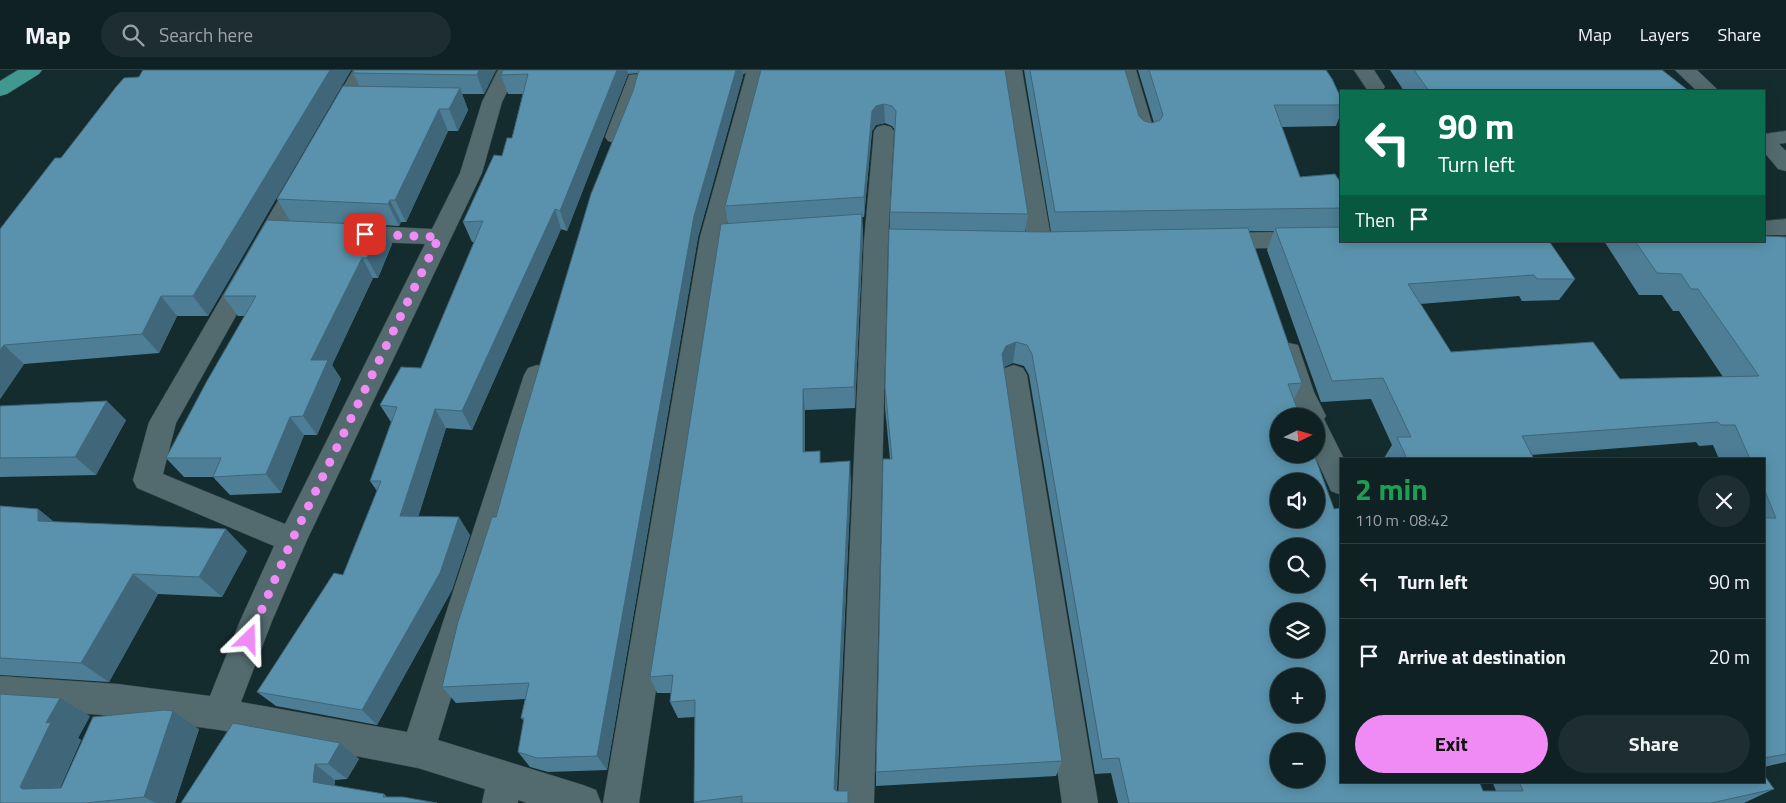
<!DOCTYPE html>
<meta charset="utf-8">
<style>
body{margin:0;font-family:"Titillium Web",sans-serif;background:#1e2e30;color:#f1f3f6;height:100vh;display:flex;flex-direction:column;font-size:19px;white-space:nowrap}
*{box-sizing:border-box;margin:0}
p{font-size:16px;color:#9ca3a6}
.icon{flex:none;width:28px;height:28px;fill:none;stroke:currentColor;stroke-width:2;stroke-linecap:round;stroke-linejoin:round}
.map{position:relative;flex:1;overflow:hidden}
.drawer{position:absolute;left:1340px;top:388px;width:425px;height:325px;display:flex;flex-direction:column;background:#102123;border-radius:0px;box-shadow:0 2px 12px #0003,0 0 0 1px #303e41}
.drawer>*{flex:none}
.hud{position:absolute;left:1340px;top:20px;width:425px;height:152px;border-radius:0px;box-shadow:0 2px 12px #0003,0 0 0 1px #303e41;background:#0b6e4f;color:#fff;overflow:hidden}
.needle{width:32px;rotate:85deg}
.controls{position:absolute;left:1270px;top:338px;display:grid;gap:10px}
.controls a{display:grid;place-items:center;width:55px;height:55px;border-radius:50%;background:#102123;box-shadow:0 2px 12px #0003,0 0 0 1px #303e41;font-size:25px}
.pin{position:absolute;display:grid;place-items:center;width:42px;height:42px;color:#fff;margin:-21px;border-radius:10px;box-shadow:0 2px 8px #0006}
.me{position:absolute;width:55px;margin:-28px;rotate:22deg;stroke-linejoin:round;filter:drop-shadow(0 0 4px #0008)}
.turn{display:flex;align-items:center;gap:18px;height:105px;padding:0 15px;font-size:22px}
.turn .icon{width:65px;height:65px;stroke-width:2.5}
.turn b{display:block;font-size:35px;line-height:42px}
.then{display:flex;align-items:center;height:48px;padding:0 15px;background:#0003;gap:10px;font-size:19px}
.round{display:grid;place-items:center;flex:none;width:52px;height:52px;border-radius:26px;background:#1e2e30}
.head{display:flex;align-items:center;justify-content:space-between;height:85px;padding:0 15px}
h1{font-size:30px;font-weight:700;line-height:38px;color:#1e9e55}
.action{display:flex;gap:10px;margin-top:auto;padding:10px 15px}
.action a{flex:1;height:58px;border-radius:30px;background:#f08bf6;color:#111;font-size:20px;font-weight:700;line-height:58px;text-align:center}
.action a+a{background:#1e2e30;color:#f1f3f6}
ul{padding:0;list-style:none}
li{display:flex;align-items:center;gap:15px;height:75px;padding:0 15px;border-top:1px solid #303e41}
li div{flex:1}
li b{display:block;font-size:19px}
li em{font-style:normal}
header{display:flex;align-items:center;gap:30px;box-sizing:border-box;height:70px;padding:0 25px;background:#102123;border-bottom:1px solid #303e41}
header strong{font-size:24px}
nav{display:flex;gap:28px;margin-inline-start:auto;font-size:18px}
.search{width:350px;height:45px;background:#1e2e30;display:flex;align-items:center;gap:12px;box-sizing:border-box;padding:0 18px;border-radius:28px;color:#9ca3a6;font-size:19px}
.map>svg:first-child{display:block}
</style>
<header>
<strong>Map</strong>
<div class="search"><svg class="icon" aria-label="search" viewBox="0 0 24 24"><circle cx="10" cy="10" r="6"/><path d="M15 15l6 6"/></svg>Search here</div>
<nav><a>Map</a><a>Layers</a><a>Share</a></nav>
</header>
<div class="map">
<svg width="1786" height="733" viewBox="0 0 1786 733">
<rect width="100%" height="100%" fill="#152c2f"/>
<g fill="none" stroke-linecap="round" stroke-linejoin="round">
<!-- minor casing -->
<g stroke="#344649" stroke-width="1">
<g id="minor">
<path d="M353,0H373L342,52L335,54L328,52L325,48Z"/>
<path d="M498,0H518L502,32L482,103L307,470L272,551L241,632L407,662L524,305L528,298L537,295L546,298L550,305L438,670L583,715L596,720L601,733H527L518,730V733H482L485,719L418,698L220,660L118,646L0,638V606L118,614L210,626L240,551L274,476L137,418L133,410L149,352L291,108L294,103L302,101L310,103L313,108L176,353L163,404L285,454L425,174L350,171L342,168L338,163L342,158L350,155L432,159L460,103L482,32Z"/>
<path d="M672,0H767L724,167L639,733H603L700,167L746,3L739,6L644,14L625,67L622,71L615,73L608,71L605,67L629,5Z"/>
<path d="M1002,0H1022L1052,174L1048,179L1040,182L1032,179L1028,174Z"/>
<path d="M1116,0H1136L1156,67L1153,71L1146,73L1139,71L1136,67Z"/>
<path d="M1354,0H1374L1385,17L1382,21H1368Z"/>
<path d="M884,55L891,57L894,61L888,171L874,733H838L864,171L874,61L877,57Z"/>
<path d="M1786,61V73L1764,76V64Z"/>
<path d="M1786,149V165H1764V151Z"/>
<path d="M1341,161V171H1351L1349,174L1341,177L1215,179L1207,176L1203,171L1207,166L1215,163Z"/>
<path d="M1289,273L1298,275L1314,322L1326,346L1324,349L1344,389H1341V425L1331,421L1314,384H1316V346H1299L1288,322L1276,282L1280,275Z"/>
<path d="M1014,295L1023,298L1027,305L1098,733H1062L1001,305L1005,298Z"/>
</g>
</g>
<!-- tertiary casing -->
<g stroke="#344649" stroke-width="1">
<g id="tertiary">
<path d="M1675,0H1697L1719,21H1697Z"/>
<path d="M1764,64L1771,66L1786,81V101L1778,99L1764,82Z"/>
</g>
</g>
<!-- trunk casing -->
<g stroke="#344649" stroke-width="1">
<path id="trunk" d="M18,0H42L39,4L7,24L0,26V11Z"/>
</g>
<!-- minor -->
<use href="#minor" fill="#536b6e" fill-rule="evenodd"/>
<!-- tertiary -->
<use href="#tertiary" fill="#536b6e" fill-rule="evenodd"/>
<!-- trunk -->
<use href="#trunk" fill="#40988e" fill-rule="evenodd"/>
</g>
<!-- wall -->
<g fill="#4d7e95">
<path d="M143,0H351L208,246H177L159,283L24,294L0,329V159L61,88L139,7Z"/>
<path d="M354,0H496L484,24H462L468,40L458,61H448L406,152H401L399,156L381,155L392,174L378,208H373L332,295L341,309L317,365H304L281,423L230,425L213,407H184L166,388L245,246H238L223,226L290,151L277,129L360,17L353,3Z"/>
<path d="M503,0H742L743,6L698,167L607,700L548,702L530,697L518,682L524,651L521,648L525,629L456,633L442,617L638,3L628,4L567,161L561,159L472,360L446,358L418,447L470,465L452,520L377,655L276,636L257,622L343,505L377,421L370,411L391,352L380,335L421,298L474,172H472L463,152L512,68L523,24H508L501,5Z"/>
<path d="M761,0H1005L1028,144L1025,162H1051L1024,0H1125L1139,46L1144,51L1152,53H1154L1138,0H1326L1341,28V43L1336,56L1282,57L1300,107L1341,113V171L1575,209L1559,230L1522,231L1519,226L1420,234L1451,282L1620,309L1723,307L1679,241H1673L1662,225H1639L1604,171H1764L1786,167V692L1764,697V389H1719L1713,375L1699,376L1696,372L1532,385L1534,389H1384V388L1392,375L1371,329L1321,332L1267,180L1274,161H1249L1302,313L1294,329L1341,711L1483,721H1496L1492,711H1764L1774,719L1744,733H1118L1111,703L1095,704L1029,305L1024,296L1013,293L1004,297L1062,691L1056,706L876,716V702L890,389L885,338V317L890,142L895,60L892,56L885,53L876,55L872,61L864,147H862L863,166L855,338L805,340V382L821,393L851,412L837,721L849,733H694V732L695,647L678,648L670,632L671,623H657L650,607L728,153L725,136Z"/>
<path d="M1390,0H1662L1689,21H1404Z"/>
<path d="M0,336L126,350L96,405L0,407Z"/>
<path d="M0,436L38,439L54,452L247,481L222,527L158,524L109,612L0,605Z"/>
<path d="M90,646L78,668L81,670L60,718H61L199,659L175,733H0Z"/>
<path d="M340,673L359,689L347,709L335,710L334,716L384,724L387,727L181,733Z"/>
</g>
<!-- shaded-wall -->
<g fill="#3f6679">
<path d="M330,0H351L208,246L193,226Z"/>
<path d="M479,0H496L484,24L477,5Z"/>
<path d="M617,0H627L628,4L567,161L560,141Z"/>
<path d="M736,0H742L743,6L698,167L607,700L597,686L694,146Z"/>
<path d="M460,18L468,40L458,61L449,39Z"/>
<path d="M884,34L885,53L876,55L872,61L864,147V127L872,41L876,36Z"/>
<path d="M439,39L448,61L406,152L395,130Z"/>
<path d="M390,130L401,152L399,156L388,134Z"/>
<path d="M555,139L561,159L472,360L462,341Z"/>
<path d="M862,144L863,166L855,338L854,317Z"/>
<path d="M381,155L392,174L378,208L367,188Z"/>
<path d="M362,188L373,208L332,295L341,309L317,365L303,346L311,290Z"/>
<path d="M161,226L177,246L159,283L142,264Z"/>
<path d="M1016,272L1013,293L1003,297L1002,284L1006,276Z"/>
<path d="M4,275L24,294L0,329V280Z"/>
<path d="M803,319L805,340V402L803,382Z"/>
<path d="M107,331L126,350L96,405L75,387Z"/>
<path d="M435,339L446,358L413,464L400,446Z"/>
<path d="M290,347L304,365L281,423L266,404Z"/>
<path d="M850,391L851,412L836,733L834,719Z"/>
<path d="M38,439L65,461L38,451Z"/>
<path d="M459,447L470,465L452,520L377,655L362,640Z"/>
<path d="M226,459L247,481L222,527L199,507Z"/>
<path d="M133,504L158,524L109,612L81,593Z"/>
<path d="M60,628L90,646L78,668L81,670L53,732L22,719L20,717L46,653Z"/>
<path d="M173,641L199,659L175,733H156L144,727Z"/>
<path d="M340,673L359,689L347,709L328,694Z"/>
<path d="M315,694L335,710L334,727L313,712Z"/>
</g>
<!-- building -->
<g fill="#5a92ad" stroke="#3f6679" fill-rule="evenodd">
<path d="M143,0H330L193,226H161L142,264L4,275L0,280V159L55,88H61L116,17L124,8L139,7Z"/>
<path d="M354,0H479L477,5L353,3Z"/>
<path d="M503,0H617L560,141L555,139L462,341L435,339L400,446L459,447L440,503L362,640L257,622L334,503L343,505L381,411H370L397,337L380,335L401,297L421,298L483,151L463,152L494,85L502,86L507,68H512L528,4L501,5Z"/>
<path d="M639,0H736L694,146L597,686L537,688L518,682L524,648H521L529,613L442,617L458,552L492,447H496L522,354L591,124L633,21Z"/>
<path d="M761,0H1005L1028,144L890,142L896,41L892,36L884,34L876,36L872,41L864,127L725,136Z"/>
<path d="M1030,0H1125L1139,46L1144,51L1152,53L1160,50L1163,45L1149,0H1326L1332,9L1341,28V35H1274L1300,107L1335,104L1341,113V138L1055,142Z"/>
<path d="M1414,0H1662L1689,21H1429Z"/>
<path d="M343,16L460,18L449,39H439L395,130H390L388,134L277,129Z"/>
<path d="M862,144L854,317L803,319V382L820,381V393L850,391L834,719L836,721H848V733H742V726L694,732L695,630L670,632L673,605L650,607L721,154Z"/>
<path d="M267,150L381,155L367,188H362L311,290H328L303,346L290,347L266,404L213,407L221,388H166L207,311L256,226H223Z"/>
<path d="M1341,157V171H1549L1575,209H1537L1534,205L1408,214L1451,282L1593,272L1620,309L1759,306L1698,219H1691L1681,204L1657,203L1635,171H1764V166L1786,167V684L1764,688V448H1776L1764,419V389H1750L1735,355H1721L1718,352L1522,366L1534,389H1407L1397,367H1411L1383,308L1332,311L1275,158Z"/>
<path d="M1248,158L1302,313L1288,314L1300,346H1279V384H1314L1334,439L1341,438V711H1479L1483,721H1523L1519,711H1764V705L1774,719L1711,733H1129L1119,688L1102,689L1032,284L1027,275L1016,272L1006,276L1002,284L1062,691L876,702L883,389H892L885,317L889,159L1043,162ZM1279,411H1316V449H1279ZM1279,476H1316V514H1279ZM1279,541H1316V579H1279ZM1279,606H1316V644H1279ZM1279,671H1316V709H1279Z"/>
<path d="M107,331L75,387L0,388V336Z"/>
<path d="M0,436L38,439V451L226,459L199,507L133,504L81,593L0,588Z"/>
<path d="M0,624L60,628L46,653L51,652L20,717L22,719L61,718L93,647L164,640L173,641L144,727L85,733H0Z"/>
<path d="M233,653L340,673L328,694H315L313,712L384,724L383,727H403L437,733H181Z"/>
</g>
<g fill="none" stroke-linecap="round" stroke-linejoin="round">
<!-- route -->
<path stroke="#f08bf6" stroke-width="9" stroke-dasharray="0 16.2" d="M249,569L292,470L439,167L365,164"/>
</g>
</svg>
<div class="controls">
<a><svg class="needle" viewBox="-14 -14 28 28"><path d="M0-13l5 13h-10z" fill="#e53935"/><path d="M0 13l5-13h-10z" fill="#9ca3a6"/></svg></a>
<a><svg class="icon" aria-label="sound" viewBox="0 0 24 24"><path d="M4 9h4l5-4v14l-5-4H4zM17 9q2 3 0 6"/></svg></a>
<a><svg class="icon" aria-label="search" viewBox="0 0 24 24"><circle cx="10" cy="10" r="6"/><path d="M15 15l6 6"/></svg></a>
<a><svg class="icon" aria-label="layers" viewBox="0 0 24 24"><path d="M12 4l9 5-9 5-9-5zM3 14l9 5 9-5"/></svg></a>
<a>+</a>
<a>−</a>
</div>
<div class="pin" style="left:365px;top:164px;background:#d93025"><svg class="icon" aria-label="arrive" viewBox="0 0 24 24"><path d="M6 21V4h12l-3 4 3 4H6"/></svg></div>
<svg class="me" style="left:249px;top:569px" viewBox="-20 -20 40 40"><path d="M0-17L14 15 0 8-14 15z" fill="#f08bf6" stroke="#fff" stroke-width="4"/></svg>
<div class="hud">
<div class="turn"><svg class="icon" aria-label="left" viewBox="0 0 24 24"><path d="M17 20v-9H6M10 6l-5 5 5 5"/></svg><div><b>90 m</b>Turn left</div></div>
<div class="then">Then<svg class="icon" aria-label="arrive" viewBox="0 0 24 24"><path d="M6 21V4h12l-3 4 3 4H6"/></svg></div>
</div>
<section class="drawer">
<div class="head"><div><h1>2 min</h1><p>110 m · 08:42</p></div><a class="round"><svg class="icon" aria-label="close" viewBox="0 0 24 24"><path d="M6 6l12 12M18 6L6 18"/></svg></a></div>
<ul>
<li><svg class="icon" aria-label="left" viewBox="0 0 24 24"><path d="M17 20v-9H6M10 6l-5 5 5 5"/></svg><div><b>Turn left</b></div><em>90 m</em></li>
<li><svg class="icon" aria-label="arrive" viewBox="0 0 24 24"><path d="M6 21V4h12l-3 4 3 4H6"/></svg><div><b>Arrive at destination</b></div><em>20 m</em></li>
</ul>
<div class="action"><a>Exit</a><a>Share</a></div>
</section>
</div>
